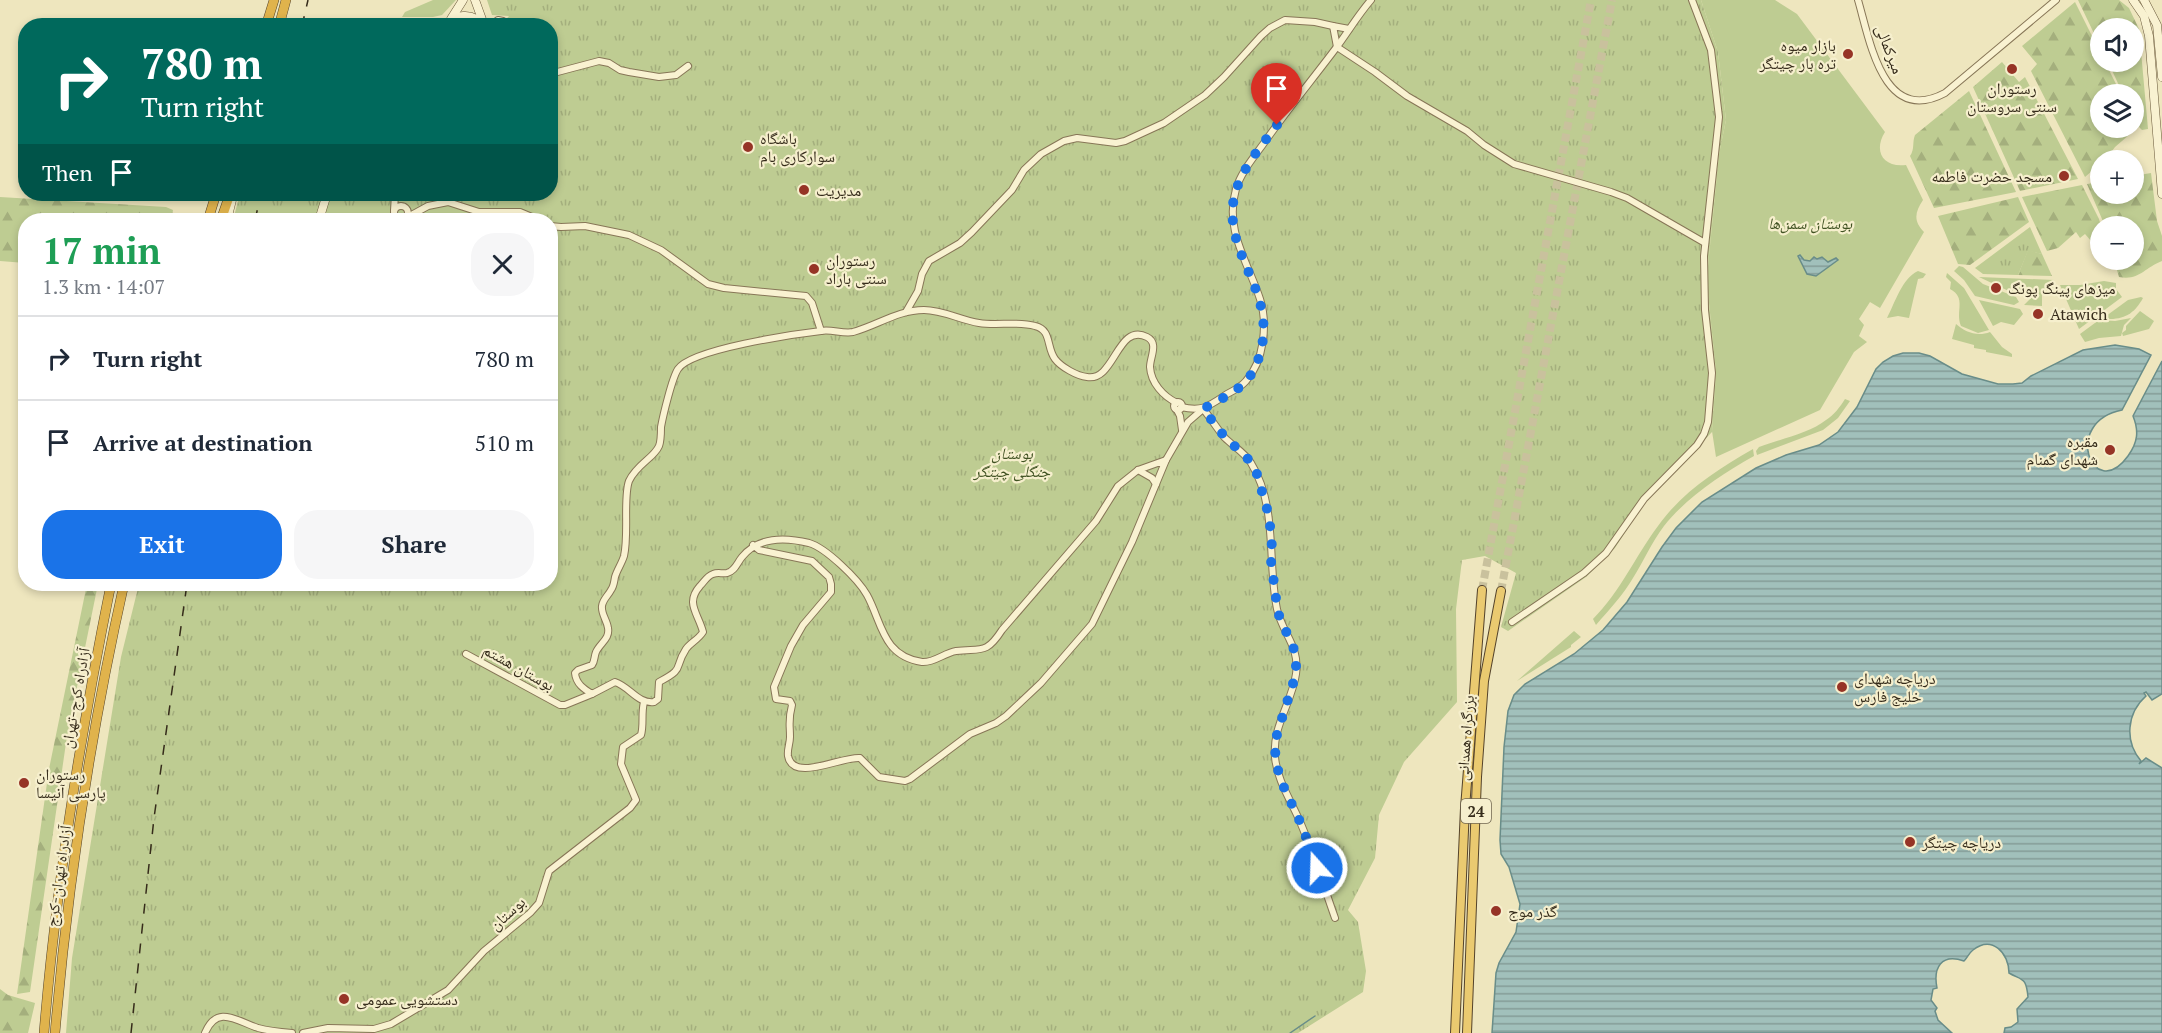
<!DOCTYPE html>
<meta charset="utf-8">
<style>
body{margin:0;font-family:"PT Serif","Noto Naskh Arabic",serif;background:#f6f6f7;color:#1f2937;height:100vh;display:flex;flex-direction:column;font-size:22px;white-space:nowrap}
*{box-sizing:border-box;margin:0}
p{font-size:20px;color:#747a83}
.icon{flex:none;width:33px;height:33px;fill:none;stroke:currentColor;stroke-width:2;stroke-linecap:round;stroke-linejoin:round}
.map{position:relative;flex:1;overflow:hidden}
.panel{position:absolute;left:18px;top:213px;width:540px;height:378px;display:flex;flex-direction:column;background:#fff;border-radius:24px;box-shadow:0 3px 9px #0003}
.panel>*{flex:none}
.top-card{position:absolute;left:18px;top:18px;width:540px;height:183px;border-radius:24px;box-shadow:0 3px 9px #0003;background:#00695c;color:#fff;overflow:hidden}
.buttons{position:absolute;left:2090px;top:18px;display:grid;gap:12px}
.buttons a{display:grid;place-items:center;width:54px;height:54px;border-radius:50%;background:#fff;box-shadow:0 3px 9px #0003;font-size:30px}
.pin{position:absolute;display:grid;place-items:center;width:51px;height:51px;color:#fff;margin:-62px -26px;border-radius:50% 50% 50% 0;rotate:-45deg;box-shadow:0 0 6px #0007}
.pin .icon{rotate:45deg}
.me{position:absolute;width:66px;margin:-33px;rotate:340deg;stroke-linejoin:round;filter:drop-shadow(0 0 4px #0008)}
.turn{display:flex;align-items:center;gap:21px;height:126px;padding:0 24px;font-size:27px}
.turn .icon{width:78px;height:78px;stroke-width:2.5}
.turn b{display:block;font-size:42px;line-height:51px}
.then{display:flex;align-items:center;height:57px;padding:0 24px;background:#0003;gap:12px;font-size:22px}
.round{display:grid;place-items:center;flex:none;width:63px;height:63px;border-radius:24px;background:#f6f6f7}
.headline{display:flex;align-items:center;justify-content:space-between;height:102px;padding:0 24px}
h1{font-size:36px;font-weight:600;line-height:45px;color:#1e9e55}
.primary-button{display:flex;gap:12px;margin-top:auto;padding:12px 24px}
.primary-button a{flex:1;height:69px;border-radius:24px;background:#1a73e8;color:#fff;font-size:24px;font-weight:600;line-height:69px;text-align:center}
.primary-button a+a{background:#f6f6f7;color:#1f2937}
ul{padding:0;list-style:none}
li{display:flex;align-items:center;gap:18px;height:84px;padding:0 24px;border-top:2px solid #e0e1e3}
li div{flex:1}
li b{display:block;font-size:22px}
li em{font-style:normal}
.map>svg:first-child{display:block}
</style>
<div class="map">
<svg width="2162" height="1033" viewBox="0 0 2162 1033">
<defs>
<pattern id="forest-firs" width="22" height="20" patternUnits="userSpaceOnUse" patternTransform="scale(1.5)"><rect width="22" height="20" fill="#becc92"/><path d="M5 1l3.5 6h-7zM16 11l3.5 6h-7z" fill="#a4af7d"/></pattern>
<pattern id="park-tufts" width="24" height="20" patternUnits="userSpaceOnUse" patternTransform="scale(1.5)"><rect width="24" height="20" fill="#becc92"/><path d="M3 7l-1-3M5 7V3M7 7l1-3M15 17l-1-3M17 17v-4M19 17l1-3" fill="none" stroke="#a4af7d"/></pattern>
<pattern id="water-rules" width="6" height="5" patternUnits="userSpaceOnUse" patternTransform="scale(1.5)"><rect width="6" height="5" fill="#a1c0bb"/><path d="M0 2.5h6" fill="none" stroke="#849c97"/></pattern>
</defs>
<rect width="100%" height="100%" fill="#eee6be"/>
<!-- green -->
<g fill="#becc92">
<path d="M433,0H456L442,15L433,17H402L405,12Z"/>
<path d="M1701,0H1775L1797,14L1885,132C1873,151 1883,168 1906,165L1923,200C1915,212 1913,221 1924,232L1880,308L1870,302L1859,319L1864,325L1859,336L1867,342L1854,352L1820,410L1716,457L1712,431L1716,372L1708,293V266L1719,154L1726,120L1718,52Z"/>
<path d="M1959,266L1963,267L1983,284L2016,297L2019,302L2014,305L1975,296L1964,280L1954,271Z"/>
<path d="M1918,271L1926,274L1923,278L1918,279L1909,318L1898,316L1887,318C1895,303 1902,278 1918,271Z"/>
<path d="M1947,273L1964,288L1989,330L1978,333L1961,326C1955,311 1967,298 1950,289L1951,282L1946,277Z"/>
<path d="M1979,277L2054,280L2056,287L2042,293V306L2024,305L2033,296L2026,286L2015,294Z"/>
<path d="M2104,281L2116,283V289L2122,297L2079,329L2060,285H2080Z"/>
<path d="M2141,297L2143,298C2133,316 2122,320 2102,319L2128,300Z"/>
<path d="M1979,300L2020,309L2023,314L2014,325L2001,322L1993,326Z"/>
<path d="M2140,311L2154,321L2149,329L2123,336L2122,333L2126,330V326Z"/>
<path d="M2131,318L2124,325L2121,336L2099,338L2085,342L2080,334L2099,320L2115,321Z"/>
<path d="M1956,324C1965,332 1977,337 1990,332L2002,347L2012,354V357L1986,352V350L1974,348V345L1952,339Z"/>
<path d="M1845,399L1850,401L1838,418L1823,430L1757,455L1756,451L1759,447C1780,439 1810,433 1826,420C1834,415 1840,407 1845,399Z"/>
<path d="M1753,449L1754,456C1722,474 1687,497 1664,526C1651,543 1644,561 1633,578C1623,595 1609,610 1596,625L1593,619C1620,592 1635,557 1658,526C1683,491 1717,470 1753,449Z"/>
<path d="M1574,631L1581,637L1571,645V647L1517,681Z"/>
</g>
<!-- forest -->
<g fill="url(#forest-firs)">
<path d="M2078,0H2119L2129,8L2139,29L2148,129L2142,130C2131,120 2133,108 2133,94H2123L2108,62H2133V28H2100V46Z"/>
<path d="M2075,2L2100,52V62H2105L2121,94H2100V128H2133V122L2136,129L2115,147L2106,159L2100,160V164L2085,177L2031,71L2037,64L2022,46Z"/>
<path d="M2002,62L2019,82L2025,77L2078,179L2020,191L1973,87Z"/>
<path d="M1969,91L2016,192L1934,208L1910,156C1915,149 1912,142 1915,135Z"/>
<path d="M2151,173L2157,221L2162,236V261C2144,268 2139,281 2119,277L2114,260H2133V226H2105L2087,184L2100,182V194H2133V176Z"/>
<path d="M2082,185L2099,219L2101,226L2100,240L2092,242L2085,234L2080,238L2076,232L2058,248L2047,251L2022,197Z"/>
<path d="M0,197L166,207L173,210L171,220H26L25,263L0,261Z"/>
<path d="M2018,197L2029,222L1970,265L1958,264L1938,216Z"/>
<path d="M2028,250L2042,254L2052,276L2018,275Z"/>
<path d="M87,584H98L67,736L30,992L17,994L49,769Z"/>
<path d="M0,989L8,995L35,1003L28,1033H0Z"/>
</g>
<!-- park -->
<g fill="url(#park-tufts)">
<path d="M487,0H1701L1718,52L1726,120L1719,154L1708,266V293L1716,372L1712,432L1646,500L1615,548L1586,577L1508,631L1501,627L1516,573L1485,556L1462,560L1456,609L1457,702L1404,762L1379,815L1375,858L1348,910L1358,922L1366,971L1363,992L1298,1033H66L72,958L121,657L139,584H550V220H233L240,194H550V26L501,25L509,16L492,15Z"/>
<path d="M2030,227L2042,254L2028,251L2018,275L1983,274L1975,268Z"/>
</g>
<!-- water -->
<g fill="url(#water-rules)" stroke="#698d89" stroke-width="1.5">
<path d="M1800,255L1804,260L1810,261L1814,257L1817,259L1822,257L1828,262L1836,258L1838,260L1816,276L1807,274L1798,256Z"/>
<path d="M2115,345L2139,349L2151,355L2122,410C2061,422 2093,504 2128,456C2138,442 2139,431 2133,416L2162,361V694L2152,700L2146,692L2144,693L2146,696C2127,713 2124,741 2141,761L2139,764L2146,758L2162,768V1033H2004L2005,1028L2011,1027L2018,1022L2017,1009L2028,997C2026,977 2023,981 2009,973C2009,953 1992,935 1973,950C1969,953 1967,958 1964,961C1941,953 1933,968 1937,988L1933,989L1931,1000L1937,1008L1935,1011L1938,1020L1952,1033H1492L1496,973L1499,963L1516,932L1520,904L1509,867L1501,854L1500,840L1504,747L1508,711L1514,695L1525,684L1574,654L1603,630L1627,602L1662,547L1676,528L1702,502L1756,468L1786,455L1819,445L1838,432L1857,407L1876,369L1883,362L1893,356L1903,353H1919L1930,356L1962,374L1998,384H2013L2022,383L2031,376L2083,350Z"/>
</g>
<g fill="none" stroke-linecap="round" stroke-linejoin="round">
<!-- stream -->
<path stroke="#698d89" stroke-width="1.5" d="M1290,1033L1315,1016"/>
<!-- trunk-tunnel -->
<g stroke="#c9c19d" stroke-width="8" stroke-dasharray="8 4" stroke-linecap="butt">
<path d="M1482,590L1591,0"/>
<path d="M1501,591L1612,0"/>
</g>
<!-- tertiary casing -->
<g stroke="#877657" stroke-width="8">
<g id="tertiary">
<path d="M1858,0C1870,41 1883,126 1945,93L2056,0"/>
<path d="M352,24L375,26"/>
<path d="M490,26L498,20L503,21L507,26"/>
<path d="M1349,29L1333,26L1337,47L1375,72L1407,96L1467,131L1484,145L1514,164L1611,192L1627,198L1705,243"/>
<path d="M550,74L599,61L609,63L620,70L629,72L659,77L676,75L688,66"/>
<circle cx="401" cy="213" r="7"/>
<path d="M394,211L395,194"/>
<path d="M406,218L428,206L448,202L479,212H520L539,220"/>
<path d="M550,226L561,227L585,226L629,235L661,250L708,284L724,288L806,296L812,303L821,331"/>
<path d="M906,312L918,291L922,274L929,261L960,243L972,232L1012,190L1024,170L1041,154L1064,141L1077,138L1116,143L1125,141L1164,123L1205,95L1224,77L1261,36L1270,28L1285,20L1315,22L1333,26"/>
<circle cx="1178" cy="406" r="4"/>
<path d="M1181,407C1203,412 1209,406 1227,394C1233,391 1241,387 1246,381C1264,361 1268,324 1260,299C1248,262 1224,230 1236,189C1241,172 1254,157 1264,143C1287,110 1312,80 1336,48C1348,32 1358,15 1371,0"/>
<path d="M1177,410L1180,416L1182,430"/>
<path d="M1166,460L1188,422L1203,409C1211,418 1217,429 1225,438C1233,446 1245,453 1251,463C1278,507 1267,561 1277,609C1282,633 1300,646 1296,674C1292,702 1272,727 1275,757C1277,781 1292,802 1301,824C1314,855 1324,887 1335,918"/>
<path d="M1138,470L1152,478L1156,484"/>
<path d="M753,545L759,550L812,561L829,577L831,584V592L803,625L791,646L774,687L776,699L790,701L792,705C788,720 790,724 790,737C790,744 787,749 788,756C793,783 842,756 860,758L879,777L905,781L910,779L970,734L996,723L1006,716L1041,683L1092,624L1132,542L1166,460L1138,470L1118,486L1096,521L1002,630C986,655 981,648 956,651C944,653 934,663 922,662C882,656 882,622 867,595C858,579 826,548 809,543C785,537 759,536 742,557C737,563 735,571 727,573C722,574 718,572 713,574C707,576 704,582 700,586C685,603 698,613 703,632C698,640 691,642 686,649C673,669 686,668 659,682L658,699L654,702C638,704 630,687 615,682L592,694C584,689 576,684 575,673L578,670L592,665C595,661 594,657 596,652C600,643 610,639 608,628C607,620 601,614 602,606C603,599 608,596 611,590C614,586 614,582 615,577C617,570 622,563 624,556C629,535 623,497 629,481C637,464 654,458 659,446C661,441 661,433 661,427C663,416 672,378 678,369C691,349 795,334 821,331C831,329 843,334 853,332C878,325 898,310 924,310C943,310 960,320 979,323C997,326 1017,321 1035,326C1052,330 1046,347 1055,359C1061,367 1077,376 1087,377C1115,382 1117,322 1147,337C1159,343 1150,357 1150,367C1151,383 1163,396 1177,403"/>
<path d="M1512,622L1584,573L1606,553L1644,499L1697,445L1704,434L1708,422L1712,373L1705,310L1704,256L1719,117L1711,50L1692,0"/>
<path d="M466,654L560,705H565L592,694"/>
<path d="M205,1033C217,1004 237,1021 258,1028C269,1031 280,1032 292,1033"/>
<path d="M303,1033L328,1028L374,1029L391,1024L448,990L484,951L530,913L539,903L549,871L630,808L636,800L621,764L623,747L641,735C644,724 641,714 644,702"/>
</g>
</g>
<!-- secondary casing -->
<g stroke="#68573a" stroke-width="9">
<g id="secondary">
<path d="M475,0L483,22"/>
<path d="M2133,0L2144,16L2149,36L2162,194"/>
<path d="M2144,0L2157,25L2162,77"/>
<path d="M451,19L463,0"/>
<path d="M447,26C457,12 474,13 484,26"/>
<path d="M227,220L233,196"/>
<path d="M319,220L327,194"/>
</g>
</g>
<!-- trunk casing -->
<g stroke="#54432b" stroke-width="10">
<g id="trunk">
<path d="M1455,1033L1465,808L1482,590"/>
<path d="M1467,1033L1477,777L1484,681L1501,591"/>
</g>
</g>
<!-- motorway casing -->
<g stroke="#54432b" stroke-width="10">
<g id="motorway">
<path d="M266,26L274,0"/>
<path d="M279,26L286,0"/>
<path d="M208,220L216,194"/>
<path d="M221,220L230,194"/>
<path d="M44,1033C56,882 81,732 111,584"/>
<path d="M55,1033C68,882 91,731 124,584"/>
</g>
</g>
<!-- tertiary -->
<use href="#tertiary" stroke="#f9f2d1" stroke-width="6"/>
<!-- secondary -->
<use href="#secondary" stroke="#f9f2d1" stroke-width="8"/>
<!-- trunk -->
<use href="#trunk" stroke="#eaca70" stroke-width="8"/>
<!-- motorway -->
<use href="#motorway" stroke="#e0b34c" stroke-width="9"/>
<!-- rail -->
<g stroke="#362c1b" stroke-width="1.5" stroke-dasharray="10 10" stroke-linecap="butt">
<path d="M302,26L308,0"/>
<path d="M255,220L261,194"/>
<path d="M131,1033L154,818L187,584"/>
</g>
</g>
<g fill="none" stroke-linecap="round" stroke-linejoin="round">
<!-- route -->
<path stroke="#1a73e8" stroke-width="10" stroke-dasharray="0 18" d="M1277,125C1259,149 1237,174 1233,204C1227,259 1277,293 1260,354C1257,364 1253,374 1245,382C1235,393 1217,401 1203,409L1224,436L1249,460L1256,471L1267,509L1272,537L1271,561L1278,613L1296,654V674L1277,734L1275,756L1280,779L1302,826L1317,868"/>
</g>
<!-- markers -->
<g fill="#963426" stroke="#f6efcd" stroke-width="2">
<circle cx="1848" cy="54" r="6"/>
<circle cx="2012" cy="69" r="6"/>
<circle cx="748" cy="147" r="6"/>
<circle cx="2064" cy="176" r="6"/>
<circle cx="804" cy="190" r="6"/>
<circle cx="814" cy="269" r="6"/>
<circle cx="1996" cy="288" r="6"/>
<circle cx="2038" cy="314" r="6"/>
<circle cx="2110" cy="450" r="6"/>
<circle cx="1842" cy="687" r="6"/>
<circle cx="24" cy="783" r="6"/>
<circle cx="1910" cy="842" r="6"/>
<circle cx="1496" cy="911" r="6"/>
<circle cx="344" cy="999" r="6"/>
</g>
<g text-anchor="middle" dominant-baseline="central" stroke-width="4.5" stroke-linejoin="round" paint-order="stroke">
<!-- shield labels -->
<rect fill="#f6efcd" stroke="#706650" stroke-width="1.5" x="1461" y="799" width="30" height="24" rx="4.5"/>
<g font-size="15" font-weight="bold" fill="#362c1b">
<text x="1476" y="811">24</text>
</g>
<!-- poi labels -->
<g font-size="16" fill="#362c1b" stroke="#f6efcd" text-anchor="start">
<text x="1836" y="45" text-anchor="end">بازار میوه<tspan x="1836" dy="18">تره بار چیتگر</tspan></text>
<text x="2012" y="88" text-anchor="middle">رستوران<tspan x="2012" dy="18">سنتی سروستان</tspan></text>
<text x="760" y="138">باشگاه<tspan x="760" dy="18">سوارکاری بام</tspan></text>
<text x="2052" y="176" text-anchor="end">مسجد حضرت فاطمه</text>
<text x="816" y="190">مدیریت</text>
<text x="826" y="260">رستوران<tspan x="826" dy="18">سنتی باراد</tspan></text>
<text x="2008" y="288">میزهای پینگ پونگ</text>
<text x="2050" y="314">Atawich</text>
<text x="2098" y="441" text-anchor="end">مقبره<tspan x="2098" dy="18">شهدای گمنام</tspan></text>
<text x="1854" y="678">دریاچه شهدای<tspan x="1854" dy="18">خلیج فارس</tspan></text>
<text x="36" y="774">رستوران<tspan x="36" dy="18">پارسی آنیسا</tspan></text>
<text x="1922" y="842">دریاچه چیتگر</text>
<text x="1508" y="911">گذر موج</text>
<text x="356" y="999">دستشویی عمومی</text>
</g>
<!-- street labels -->
<g font-size="16" fill="#362c1b" stroke="#f6efcd">
<text transform="translate(1890 49) rotate(69)">میرکمالی</text>
<text transform="translate(519 667) rotate(29)">بوستان هشتم</text>
<text transform="translate(75 698) rotate(-80)">آزادراه کرج-تهران</text>
<text transform="translate(1465 738) rotate(-86)">بزرگراه همدانی</text>
<text transform="translate(58 876) rotate(-82)">آزادراه تهران-کرج</text>
<text transform="translate(507 913) rotate(-42)">بوستان</text>
</g>
<!-- park labels -->
<g font-size="16" font-style="italic" fill="#405222" stroke="#f6efcd">
<text x="1810" y="223">بوستان سمن‌ها</text>
<text x="1012" y="453">بوستان<tspan x="1012" dy="18">جنگلی چیتگر</tspan></text>
</g>
</g>
</svg>
<div class="buttons">
<a><svg class="icon" aria-label="sound" viewBox="0 0 24 24"><path d="M4 9h4l5-4v14l-5-4H4zM17 9q2 3 0 6"/></svg></a>
<a><svg class="icon" aria-label="layers" viewBox="0 0 24 24"><path d="M12 4l9 5-9 5-9-5zM3 14l9 5 9-5"/></svg></a>
<a>+</a>
<a>−</a>
</div>
<div class="pin" style="left:1277px;top:125px;background:#d93025"><svg class="icon" aria-label="arrive" viewBox="0 0 24 24"><path d="M6 21V4h12l-3 4 3 4H6"/></svg></div>
<svg class="me" style="left:1317px;top:868px" viewBox="-20 -20 40 40"><circle r="17" fill="#1a73e8" stroke="#fff" stroke-width="3"/><path d="M0-11L8 9 0 5-8 9z" fill="#fff"/></svg>
<div class="top-card">
<div class="turn"><svg class="icon" aria-label="right" viewBox="0 0 24 24"><path d="M7 20v-9h11M14 6l5 5-5 5"/></svg><div><b>780 m</b>Turn right</div></div>
<div class="then">Then<svg class="icon" aria-label="arrive" viewBox="0 0 24 24"><path d="M6 21V4h12l-3 4 3 4H6"/></svg></div>
</div>
<section class="panel">
<div class="headline"><div><h1>17 min</h1><p>1.3 km · 14:07</p></div><a class="round"><svg class="icon" aria-label="close" viewBox="0 0 24 24"><path d="M6 6l12 12M18 6L6 18"/></svg></a></div>
<ul>
<li><svg class="icon" aria-label="right" viewBox="0 0 24 24"><path d="M7 20v-9h11M14 6l5 5-5 5"/></svg><div><b>Turn right</b></div><em>780 m</em></li>
<li><svg class="icon" aria-label="arrive" viewBox="0 0 24 24"><path d="M6 21V4h12l-3 4 3 4H6"/></svg><div><b>Arrive at destination</b></div><em>510 m</em></li>
</ul>
<div class="primary-button"><a>Exit</a><a>Share</a></div>
</section>
</div>
